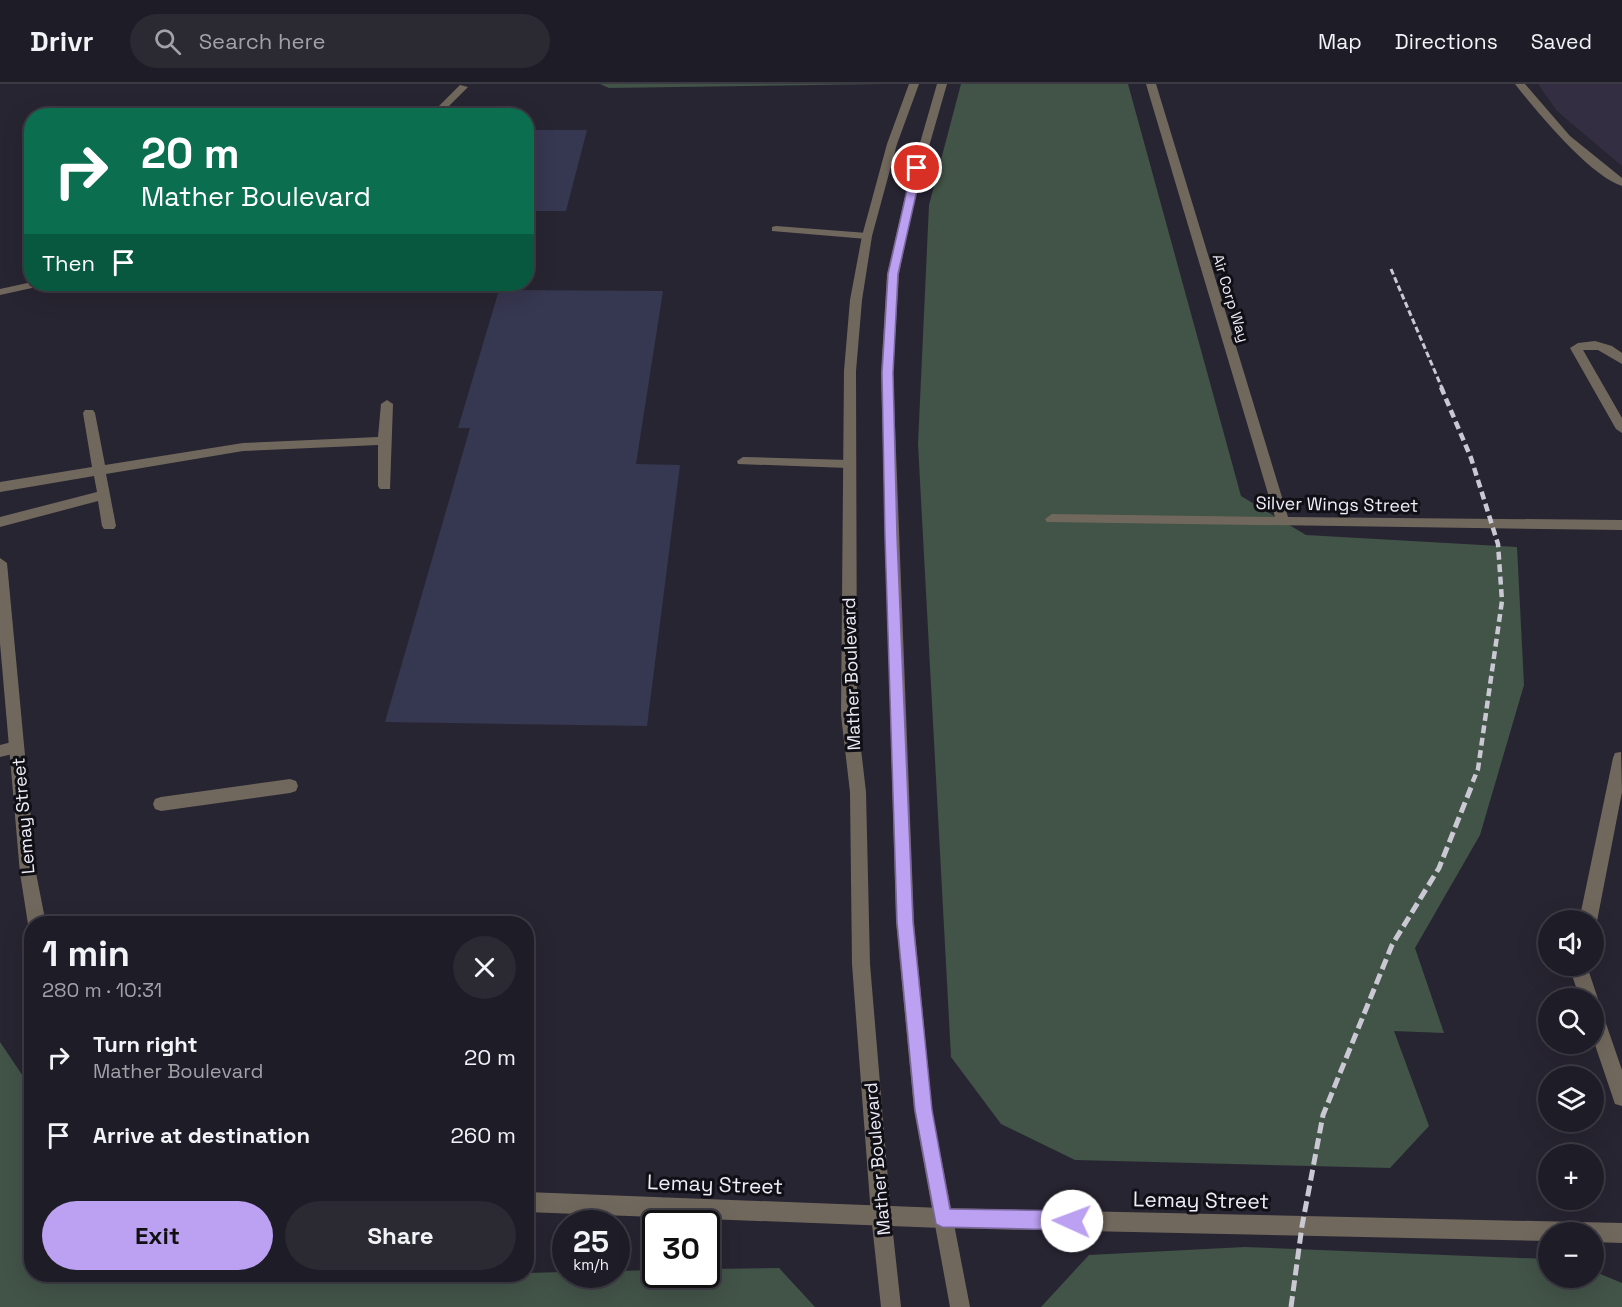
<!DOCTYPE html>
<meta charset="utf-8">
<style>
body{margin:0;font-family:"Space Grotesk",sans-serif;background:#2b2932;color:#f1f3f6;height:100vh;display:flex;flex-direction:column;font-size:22px;white-space:nowrap}
*{box-sizing:border-box;margin:0}
p{font-size:20px;color:#a1a1a7}
.icon{flex:none;width:33px;height:33px;fill:none;stroke:currentColor;stroke-width:2;stroke-linecap:round;stroke-linejoin:round}
.map{position:relative;flex:1;overflow:hidden}
.sheet{position:absolute;left:24px;top:832px;width:510px;height:366px;display:flex;flex-direction:column;background:#1e1c26;border-radius:24px;box-shadow:0 6px 24px #0002,0 0 0 2px #3c3a43}
.sheet>*{flex:none}
.hud{position:absolute;left:24px;top:24px;width:510px;height:183px;border-radius:24px;box-shadow:0 6px 24px #0002,0 0 0 2px #3c3a43;background:#0b6e4f;color:#fff;overflow:hidden}
.buttons{position:absolute;left:1538px;top:826px;display:grid;gap:12px}
.buttons a{display:grid;place-items:center;width:66px;height:66px;border-radius:50%;background:#1e1c26;box-shadow:0 6px 24px #0002,0 0 0 2px #3c3a43;font-size:30px}
.speed{position:absolute;left:552px;top:1126px;display:flex;gap:12px;font-size:30px;font-weight:700;text-align:center}
.speed>*{display:grid;place-content:center;width:78px;height:78px;border-radius:50%;background:#1e1c26;box-shadow:0 6px 24px #0002,0 0 0 2px #3c3a43;line-height:1}
.speed small{font-size:15px;font-weight:400}
.speed .limit{border:3px solid #111;border-radius:9px;background:#fff;color:#111}
.pin{position:absolute;display:grid;place-items:center;width:51px;height:51px;color:#fff;margin:-26px;border:3px solid #fff;border-radius:50%;box-shadow:0 2px 6px #0007}
.me{position:absolute;width:66px;margin:-33px;rotate:272deg;stroke-linejoin:round;filter:drop-shadow(0 0 4px #0008)}
.turn{display:flex;align-items:center;gap:21px;height:126px;padding:0 18px;font-size:27px}
.turn .icon{width:78px;height:78px;stroke-width:2.5}
.turn b{display:block;font-size:42px;line-height:51px}
.then{display:flex;align-items:center;height:57px;padding:0 18px;background:#0003;gap:12px;font-size:22px}
.round{display:grid;place-items:center;flex:none;width:63px;height:63px;border-radius:32px;background:#2b2932}
.headline{display:flex;align-items:center;justify-content:space-between;height:102px;padding:0 18px}
h1{font-size:36px;font-weight:700;line-height:45px}
.action{display:flex;gap:12px;margin-top:auto;padding:12px 18px}
.action a{flex:1;height:69px;border-radius:36px;background:#bca0f2;color:#111;font-size:24px;font-weight:700;line-height:69px;text-align:center}
.action a+a{background:#2b2932;color:#f1f3f6}
ul{padding:0;list-style:none}
li{display:flex;align-items:center;gap:18px;height:78px;padding:0 18px}
li div{flex:1}
li b{display:block;font-size:22px}
li em{font-style:normal}
header{display:flex;align-items:center;gap:36px;box-sizing:border-box;height:84px;padding:0 30px;background:#1e1c26;border-bottom:2px solid #3c3a43}
header strong{font-size:28px}
nav{display:flex;gap:33px;margin-inline-start:auto;font-size:21px}
.search{width:420px;height:54px;background:#2b2932;display:flex;align-items:center;gap:15px;box-sizing:border-box;padding:0 21px;border-radius:33px;color:#a1a1a7;font-size:22px}
.map>svg:first-child{display:block}
</style>
<header>
<strong>Drivr</strong>
<div class="search"><svg class="icon" aria-label="search" viewBox="0 0 24 24"><circle cx="10" cy="10" r="6"/><path d="M15 15l6 6"/></svg>Search here</div>
<nav><a>Map</a><a>Directions</a><a>Saved</a></nav>
</header>
<div class="map">
<svg width="1622" height="1223" viewBox="0 0 1622 1223">
<rect width="100%" height="100%" fill="#282532"/>
<!-- built -->
<path fill="#332e41" d="M1538,0H1622V82L1557,27Z"/>
<!-- green -->
<g fill="#425348">
<path d="M600,0H881L609,4Z"/>
<path d="M961,0H1128L1241,412L1306,451L1517,463L1524,601L1480,751L1415,864L1444,949L1394,947L1429,1042L1390,1084L1075,1076L1001,1040L951,973L918,360L929,121Z"/>
<path d="M0,958L31,1004L32,1191H526L527,1189L565,1188L566,1191H616L617,1187L655,1186L656,1191H706L707,1185L779,1184L815,1223H0Z"/>
<path d="M1245,1163L1548,1175V1194H1593V1187L1622,1199V1223H1041L1089,1171Z"/>
</g>
<!-- building -->
<g fill="#363750">
<path d="M526,46H587L566,127H526Z"/>
<path d="M499,206L663,207L636,380L680,381L647,642L385,638L470,344H458Z"/>
</g>
<g fill="none" stroke-linecap="round" stroke-linejoin="round">
<!-- service -->
<g fill="#71685d" fill-rule="evenodd">
<path d="M460,1L468,3L439,32H429Z"/>
<path d="M776,142L867,149L872,152L867,155L772,147V143Z"/>
<path d="M32,198L43,200L41,202L0,211V205Z"/>
<path d="M1595,257L1612,262L1622,269V280L1598,266H1583L1622,334V349L1616,345L1570,264L1578,259Z"/>
<path d="M387,316L393,320L390,405H380L378,402V361L243,367L106,390L116,442L114,445H104L102,442L98,417L0,443V433L97,408L94,392L0,408V398L92,383L83,329L85,326H93L95,329L105,381L243,359L378,353L381,320Z"/>
<path d="M743,373L848,376L854,380L848,384L738,380L737,377Z"/>
<path d="M16,657L21,658L24,663L21,668L0,673V661Z"/>
<path d="M1621,668L1622,708L1597,837L1593,843V837H1579L1613,674L1615,669Z"/>
<path d="M290,695L296,697L298,702L296,707L290,709L161,727L155,725L153,720L155,715L161,713Z"/>
<path d="M1569,882H1587L1598,915L1596,920L1599,922L1602,928L1622,986V1022L1615,1020L1593,955V915H1580Z"/>
</g>
<!-- minor -->
<g fill="#71685d" fill-rule="evenodd">
<path d="M1146,0H1156L1288,433L1622,436V446L1047,438L1045,435L1052,430L1275,433Z"/>
<path d="M0,474L7,479L36,789L46,840H32V846L28,840L20,789L0,559Z"/>
<path d="M526,1108L942,1124L1622,1139V1159L1593,1158V1149H1548V1157L942,1144L526,1128Z"/>
</g>
<!-- tertiary -->
<g fill="#71685d" fill-rule="evenodd">
<path d="M909,0H919L897,60L872,152L862,216L856,287L857,631L866,708L870,880L891,1131L901,1223H881L871,1131L852,880L850,708L841,631L844,287L850,216L862,152L887,60Z"/>
<path d="M937,0H947L917,104L899,190L893,289L914,838L932,1026L970,1223H950L914,1026L896,838L881,289L887,190L907,104Z"/>
<path d="M1515,0H1525L1570,52L1622,94V102C1590,92 1536,27 1515,0Z"/>
</g>
<!-- rail-far2 -->
<path stroke="#cac8d3" stroke-width="3" stroke-dasharray="6 3" stroke-linecap="butt" d="M1391,185L1442,304"/>
<!-- rail-far1 -->
<path stroke="#cac8d3" stroke-width="4.5" stroke-dasharray="8 4.5" stroke-linecap="butt" d="M1441,303L1471,374L1498,460L1502,517L1478,685L1471,702"/>
<!-- rail -->
<path stroke="#cac8d3" stroke-width="5" stroke-dasharray="11 5" stroke-linecap="butt" d="M1291,1223L1302,1142L1323,1031L1392,861L1439,784L1472,701"/>
</g>
<!-- route -->
<path fill="#bca0f2" stroke="#7a689d" stroke-width="1.5" d="M917,81L922,84L898,190L893,289L897,453L913,838L932,1026L950,1125L1072,1127L1078,1130L1081,1137L1078,1143L1072,1146L942,1143L936,1140L915,1026L897,838L885,453L882,289L888,190L912,84Z"/>
<g text-anchor="middle" dominant-baseline="central" stroke-width="6" stroke-linejoin="round" paint-order="stroke">
<!-- far-street labels -->
<g font-size="15" fill="#eeecf6" stroke="#100f15">
<text transform="translate(1231 214) rotate(73)">Air Corp Way</text>
</g>
<!-- street labels -->
<g font-size="18" fill="#eeecf6" stroke="#100f15">
<text transform="translate(1337 420) rotate(1)">Silver Wings Street</text>
<text transform="translate(851 590) rotate(-92)">Mather Boulevard</text>
<text transform="translate(23 732) rotate(-95)">Lemay Street</text>
<text transform="translate(877 1075) rotate(-95)">Mather Boulevard</text>
</g>
<!-- near-street labels -->
<g font-size="21" fill="#eeecf6" stroke="#100f15">
<text transform="translate(715 1100) rotate(2)">Lemay Street</text>
<text transform="translate(1201 1116) rotate(1)">Lemay Street</text>
</g>
</g>
</svg>
<div class="buttons">
<a><svg class="icon" aria-label="sound" viewBox="0 0 24 24"><path d="M4 9h4l5-4v14l-5-4H4zM17 9q2 3 0 6"/></svg></a>
<a><svg class="icon" aria-label="search" viewBox="0 0 24 24"><circle cx="10" cy="10" r="6"/><path d="M15 15l6 6"/></svg></a>
<a><svg class="icon" aria-label="layers" viewBox="0 0 24 24"><path d="M12 4l9 5-9 5-9-5zM3 14l9 5 9-5"/></svg></a>
<a>+</a>
<a>−</a>
</div>
<div class="speed"><div>25<small>km/h</small></div><div class="limit">30</div></div>
<div class="pin" style="left:917px;top:84px;background:#d93025"><svg class="icon" aria-label="arrive" viewBox="0 0 24 24"><path d="M6 21V4h12l-3 4 3 4H6"/></svg></div>
<svg class="me" style="left:1072px;top:1137px" viewBox="-20 -20 40 40"><circle r="19" fill="#fff"/><path d="M0-13L10 11 0 6-10 11z" fill="#bca0f2"/></svg>
<div class="hud">
<div class="turn"><svg class="icon" aria-label="right" viewBox="0 0 24 24"><path d="M7 20v-9h11M14 6l5 5-5 5"/></svg><div><b>20 m</b>Mather Boulevard</div></div>
<div class="then">Then<svg class="icon" aria-label="arrive" viewBox="0 0 24 24"><path d="M6 21V4h12l-3 4 3 4H6"/></svg></div>
</div>
<section class="sheet">
<div class="headline"><div><h1>1 min</h1><p>280 m · 10:31</p></div><a class="round"><svg class="icon" aria-label="close" viewBox="0 0 24 24"><path d="M6 6l12 12M18 6L6 18"/></svg></a></div>
<ul>
<li><svg class="icon" aria-label="right" viewBox="0 0 24 24"><path d="M7 20v-9h11M14 6l5 5-5 5"/></svg><div><b>Turn right</b><p>Mather Boulevard</p></div><em>20 m</em></li>
<li><svg class="icon" aria-label="arrive" viewBox="0 0 24 24"><path d="M6 21V4h12l-3 4 3 4H6"/></svg><div><b>Arrive at destination</b></div><em>260 m</em></li>
</ul>
<div class="action"><a>Exit</a><a>Share</a></div>
</section>
</div>
